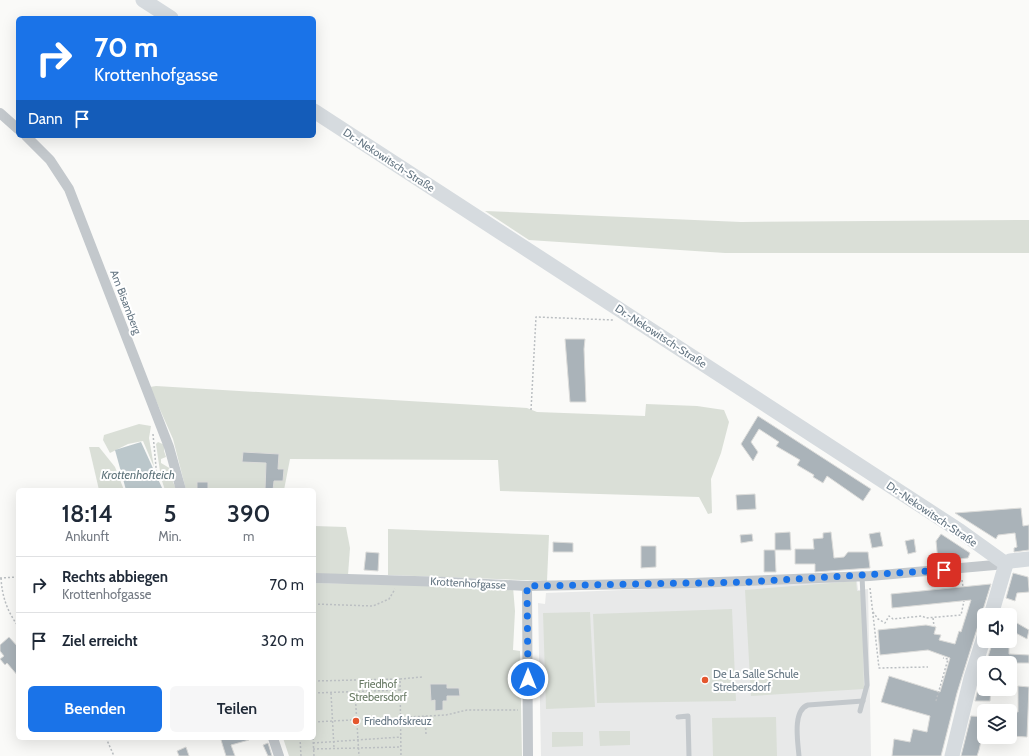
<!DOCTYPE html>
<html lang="de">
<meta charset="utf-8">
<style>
body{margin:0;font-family:Cabin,sans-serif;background:#f6f6f7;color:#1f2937;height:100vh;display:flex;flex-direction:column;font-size:15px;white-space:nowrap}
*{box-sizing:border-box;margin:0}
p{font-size:13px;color:#747a83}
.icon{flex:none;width:22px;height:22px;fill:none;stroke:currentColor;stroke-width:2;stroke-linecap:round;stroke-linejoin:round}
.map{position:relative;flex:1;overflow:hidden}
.side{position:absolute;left:16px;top:488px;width:300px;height:252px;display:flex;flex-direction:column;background:#fff;border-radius:6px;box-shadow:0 4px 16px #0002}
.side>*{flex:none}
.guide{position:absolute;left:16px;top:16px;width:300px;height:122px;border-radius:6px;box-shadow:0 4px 16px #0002;background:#1a73e8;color:#fff;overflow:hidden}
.buttons{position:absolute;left:977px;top:608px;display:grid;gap:8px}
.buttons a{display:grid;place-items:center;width:40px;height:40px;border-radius:6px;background:#fff;box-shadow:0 4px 16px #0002;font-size:20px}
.pin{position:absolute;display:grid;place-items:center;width:34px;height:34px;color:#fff;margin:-17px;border-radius:8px;box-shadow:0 2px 6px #0006}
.me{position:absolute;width:44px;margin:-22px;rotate:0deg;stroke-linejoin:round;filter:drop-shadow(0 0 3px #0008)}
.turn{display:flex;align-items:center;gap:14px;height:84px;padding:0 12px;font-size:18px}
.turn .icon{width:52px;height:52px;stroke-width:2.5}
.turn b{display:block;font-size:28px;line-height:34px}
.then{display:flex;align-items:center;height:38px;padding:0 12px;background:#0003;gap:8px;font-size:15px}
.eta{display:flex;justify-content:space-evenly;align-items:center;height:68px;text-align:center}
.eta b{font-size:24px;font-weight:600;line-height:28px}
.action{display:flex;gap:8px;margin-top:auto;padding:8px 12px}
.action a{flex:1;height:46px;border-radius:6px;background:#1a73e8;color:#fff;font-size:16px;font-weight:600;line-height:46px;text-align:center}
.action a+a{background:#f6f6f7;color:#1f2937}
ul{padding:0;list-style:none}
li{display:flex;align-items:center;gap:12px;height:56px;padding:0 12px;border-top:1px solid #e0e1e3}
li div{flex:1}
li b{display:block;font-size:15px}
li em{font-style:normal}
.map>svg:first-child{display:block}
</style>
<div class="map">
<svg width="1029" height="756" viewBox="0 0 1029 756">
<rect width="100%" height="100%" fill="#fafaf8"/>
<!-- built -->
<path fill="#e8e9e9" d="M857,581L858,590L868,589L871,756H541L538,603L545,604L546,593Z"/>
<!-- green -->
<g fill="#dadfd7">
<path d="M485,211L741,222L1029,220V253H725L529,240Z"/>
<path d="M156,386L527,408L537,412L645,416L646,404L697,406L724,410L729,422L721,453L711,479L712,513L708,514L699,497L500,491L498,460L290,459L284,490H186L173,439L150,387Z"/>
<path d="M139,424L151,426L149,438L154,467L143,441L128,444L110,453L103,440L104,435Z"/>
<path d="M158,442L165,445L164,451L166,457L161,459V463L171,469L173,482L177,490H165L161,478L156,444Z"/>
<path d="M89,447H99L115,467L124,490H99Z"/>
<path d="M314,526L346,527L350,548L348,575H314Z"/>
<path d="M388,529L549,535L547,581L388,575Z"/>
<path d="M856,581L857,591H862L864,689L751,696L745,590Z"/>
<path d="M314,583L513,587L515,611L513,650L520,651L522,756H289L283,738H314Z"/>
<path d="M732,609L736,701L597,703L593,614Z"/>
<path d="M590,612L595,707L546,709L543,613Z"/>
<path d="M776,717L777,756H713L712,718Z"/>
<path d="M599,731H630V745L600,746Z"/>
<path d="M552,732H583V746L552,747Z"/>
</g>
<!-- water -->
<path fill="#bbc7cb" d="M141,442L163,490H126L115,450Z"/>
<!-- building -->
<g fill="#aab3b9" stroke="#dcdcda">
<path d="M565,339H585L584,349L586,402H570Z"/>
<path d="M758,416L871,489L863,501L827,476L823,483L813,477L814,475L797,465L800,460L776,446L779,442L759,429L751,442L758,452L753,461L741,444Z"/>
<path d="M243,452L279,454L278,469H284L283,481H274L273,490H265L266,463L242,462Z"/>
<rect x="197" y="482" width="11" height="8"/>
<path d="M755,494L756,509L737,510L736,495Z"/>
<path d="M1021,508L1023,526L1029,525V550L1014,552V548L1017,547L1015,533L998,535L996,539L955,513Z"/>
<path d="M790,532L791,550H775V533Z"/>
<path d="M831,532L834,558L844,557L848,552H868L870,568L815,572V564H795V549H814L813,539L823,538V533Z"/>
<path d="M880,532L883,546L872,548L869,534Z"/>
<path d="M752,534L753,541L741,543L740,535Z"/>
<path d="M941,534L970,553L968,558L938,561L936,541Z"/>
<path d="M914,539L916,552L908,554L905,541Z"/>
<path d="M553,542L573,543V552H553Z"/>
<path d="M641,546H656V567L641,568Z"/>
<path d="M764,550H775L776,572H764Z"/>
<path d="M366,552L379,553L378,571L364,570Z"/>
<path d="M1013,573L1028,577L1029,589V592L1017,593L1015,601L1006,598Z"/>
<path d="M991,584L957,693L941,756H892L894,739L910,742L913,729L927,732L930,716L881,702L889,676L940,692L950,658L928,650L880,655L878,630L926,625L936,627L934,634L941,635L939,640L955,644L959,631L961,632L971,600L892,608L891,594Z"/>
<path d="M1010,619L1029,630L1027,639L1010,630Z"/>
<path d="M9,637L18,647V676L7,663L5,665L0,659L4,656L0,651V645Z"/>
<path d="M993,641L1009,642V654L1029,655V663H986Z"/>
<path d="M430,684H447V688H459L460,696H447V701H443V710L435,711V700L431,701Z"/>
<path d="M1018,686L1029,687L1027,737L1010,736V711L1018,712Z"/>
<path d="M978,689H991L990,701H975Z"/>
<path d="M971,716L984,717V728L979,750L977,756H961Z"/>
<path d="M225,738H249V740L231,745L235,756H226L221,740Z"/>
<path d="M268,743L272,756H268L263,745Z"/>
<path d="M186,747L189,756H179L177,751Z"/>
</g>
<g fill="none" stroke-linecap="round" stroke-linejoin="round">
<!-- path -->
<g stroke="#bbbfc2" stroke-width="1.5" stroke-dasharray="2 2" stroke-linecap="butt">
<path d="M531,410L536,317L613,320"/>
<path d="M153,434L157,478"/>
<path d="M0,578L18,577"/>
<path d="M1,578C2,596 7,611 18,626"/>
<path d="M962,580L963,587"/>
<path d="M870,588L879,668L928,667"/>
<path d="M314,604L373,606L389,599L395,589"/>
<path d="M873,612L878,619L885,623L889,616L893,619L922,616L926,618L961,615L964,601"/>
<path d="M933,618L934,626"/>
<path d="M400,679L422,677"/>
<path d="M314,681L400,679L401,756"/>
<path d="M355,692L359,756"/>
<path d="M314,693L400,690"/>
<path d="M331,693L334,748"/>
<path d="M936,701L948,659L943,658"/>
<path d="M425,716L426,734"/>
<path d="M314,722L446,715L467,710H518"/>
<path d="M106,738L114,756"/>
<path d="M300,738L301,756"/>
<path d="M313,738L314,756"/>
<path d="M313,743L401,737"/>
<path d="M313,749L401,747"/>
</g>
<!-- lane -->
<g stroke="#c3c8cc" stroke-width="5">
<path d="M860,711L867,685L862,576"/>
<path d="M678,717L688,716L689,756"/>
<path d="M799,756C798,743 792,710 808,705L863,701"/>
</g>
<!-- street -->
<g stroke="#c3c8cc" stroke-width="10">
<path d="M0,113L18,129"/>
<path d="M26,136L50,160L69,189L169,447L181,490"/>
<path d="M314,578L448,582L527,586L692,583L870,576L1006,564"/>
<path d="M527,586L528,756"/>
<path d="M273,738L279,756"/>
</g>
<!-- secondary -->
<g stroke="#d6dbdf" stroke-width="15">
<path d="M143,0L171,18"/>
<path d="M314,111L960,531L1006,564"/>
<path d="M1006,564L1010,561L1029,559"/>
<path d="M991,615L1006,564"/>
<path d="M952,756L971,678L984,637"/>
</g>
</g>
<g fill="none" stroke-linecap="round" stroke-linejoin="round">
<!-- route -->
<path stroke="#1a73e8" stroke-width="7" stroke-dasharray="0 12.6" d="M528,679L527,586L747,582L944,570"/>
</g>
<!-- markers -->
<g fill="#e4572e" stroke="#fff" stroke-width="1.5">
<circle cx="705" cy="680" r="4"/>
<circle cx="356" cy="721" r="4"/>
</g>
<g text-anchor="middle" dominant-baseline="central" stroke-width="4" stroke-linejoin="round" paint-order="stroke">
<!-- street labels -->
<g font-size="11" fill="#657683" stroke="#fff">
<text transform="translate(389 160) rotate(33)">Dr.-Nekowitsch-Straße</text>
<text transform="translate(126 302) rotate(69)">Am Bisamberg</text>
<text transform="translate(661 336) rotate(33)">Dr.-Nekowitsch-Straße</text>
<text transform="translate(932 514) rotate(34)">Dr.-Nekowitsch-Straße</text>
<text transform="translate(468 583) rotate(3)">Krottenhofgasse</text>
</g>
<!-- poi labels -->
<g font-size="11" fill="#657683" stroke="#fff" text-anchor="start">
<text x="713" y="674">De La Salle Schule<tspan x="713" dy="13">Strebersdorf</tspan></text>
<text x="364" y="721">Friedhofskreuz</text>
</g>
<!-- park labels -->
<g font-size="11" fill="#687a64" stroke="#fff">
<text x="378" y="684">Friedhof<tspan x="378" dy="13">Strebersdorf</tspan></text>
</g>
<!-- water labels -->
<g font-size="12" font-style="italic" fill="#60757c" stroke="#fff">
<text x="138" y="474">Krottenhofteich</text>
</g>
</g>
</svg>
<div class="buttons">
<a><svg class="icon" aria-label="sound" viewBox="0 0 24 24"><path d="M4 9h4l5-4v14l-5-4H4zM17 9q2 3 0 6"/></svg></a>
<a><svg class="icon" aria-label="search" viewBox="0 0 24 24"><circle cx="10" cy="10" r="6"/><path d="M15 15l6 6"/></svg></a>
<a><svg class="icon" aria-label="layers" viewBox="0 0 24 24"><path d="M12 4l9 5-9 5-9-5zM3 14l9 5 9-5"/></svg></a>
</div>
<div class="pin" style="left:944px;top:570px;background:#d93025"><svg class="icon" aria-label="arrive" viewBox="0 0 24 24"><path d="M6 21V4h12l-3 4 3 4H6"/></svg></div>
<svg class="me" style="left:528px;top:679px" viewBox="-20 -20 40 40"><circle r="17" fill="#1a73e8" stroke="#fff" stroke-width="3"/><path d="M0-11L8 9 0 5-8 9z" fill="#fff"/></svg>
<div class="guide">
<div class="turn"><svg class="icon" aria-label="right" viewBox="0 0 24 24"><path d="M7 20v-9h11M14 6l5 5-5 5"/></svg><div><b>70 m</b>Krottenhofgasse</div></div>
<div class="then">Dann<svg class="icon" aria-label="arrive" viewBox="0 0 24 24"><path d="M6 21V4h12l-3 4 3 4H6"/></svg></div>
</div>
<section class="side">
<div class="eta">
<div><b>18:14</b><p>Ankunft</p></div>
<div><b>5</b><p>Min.</p></div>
<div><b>390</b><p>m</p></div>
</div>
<ul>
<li><svg class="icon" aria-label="right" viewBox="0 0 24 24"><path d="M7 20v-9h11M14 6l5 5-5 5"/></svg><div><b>Rechts abbiegen</b><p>Krottenhofgasse</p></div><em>70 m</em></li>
<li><svg class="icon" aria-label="arrive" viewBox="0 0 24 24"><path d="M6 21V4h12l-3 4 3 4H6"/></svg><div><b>Ziel erreicht</b></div><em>320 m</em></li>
</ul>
<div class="action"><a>Beenden</a><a>Teilen</a></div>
</section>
</div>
